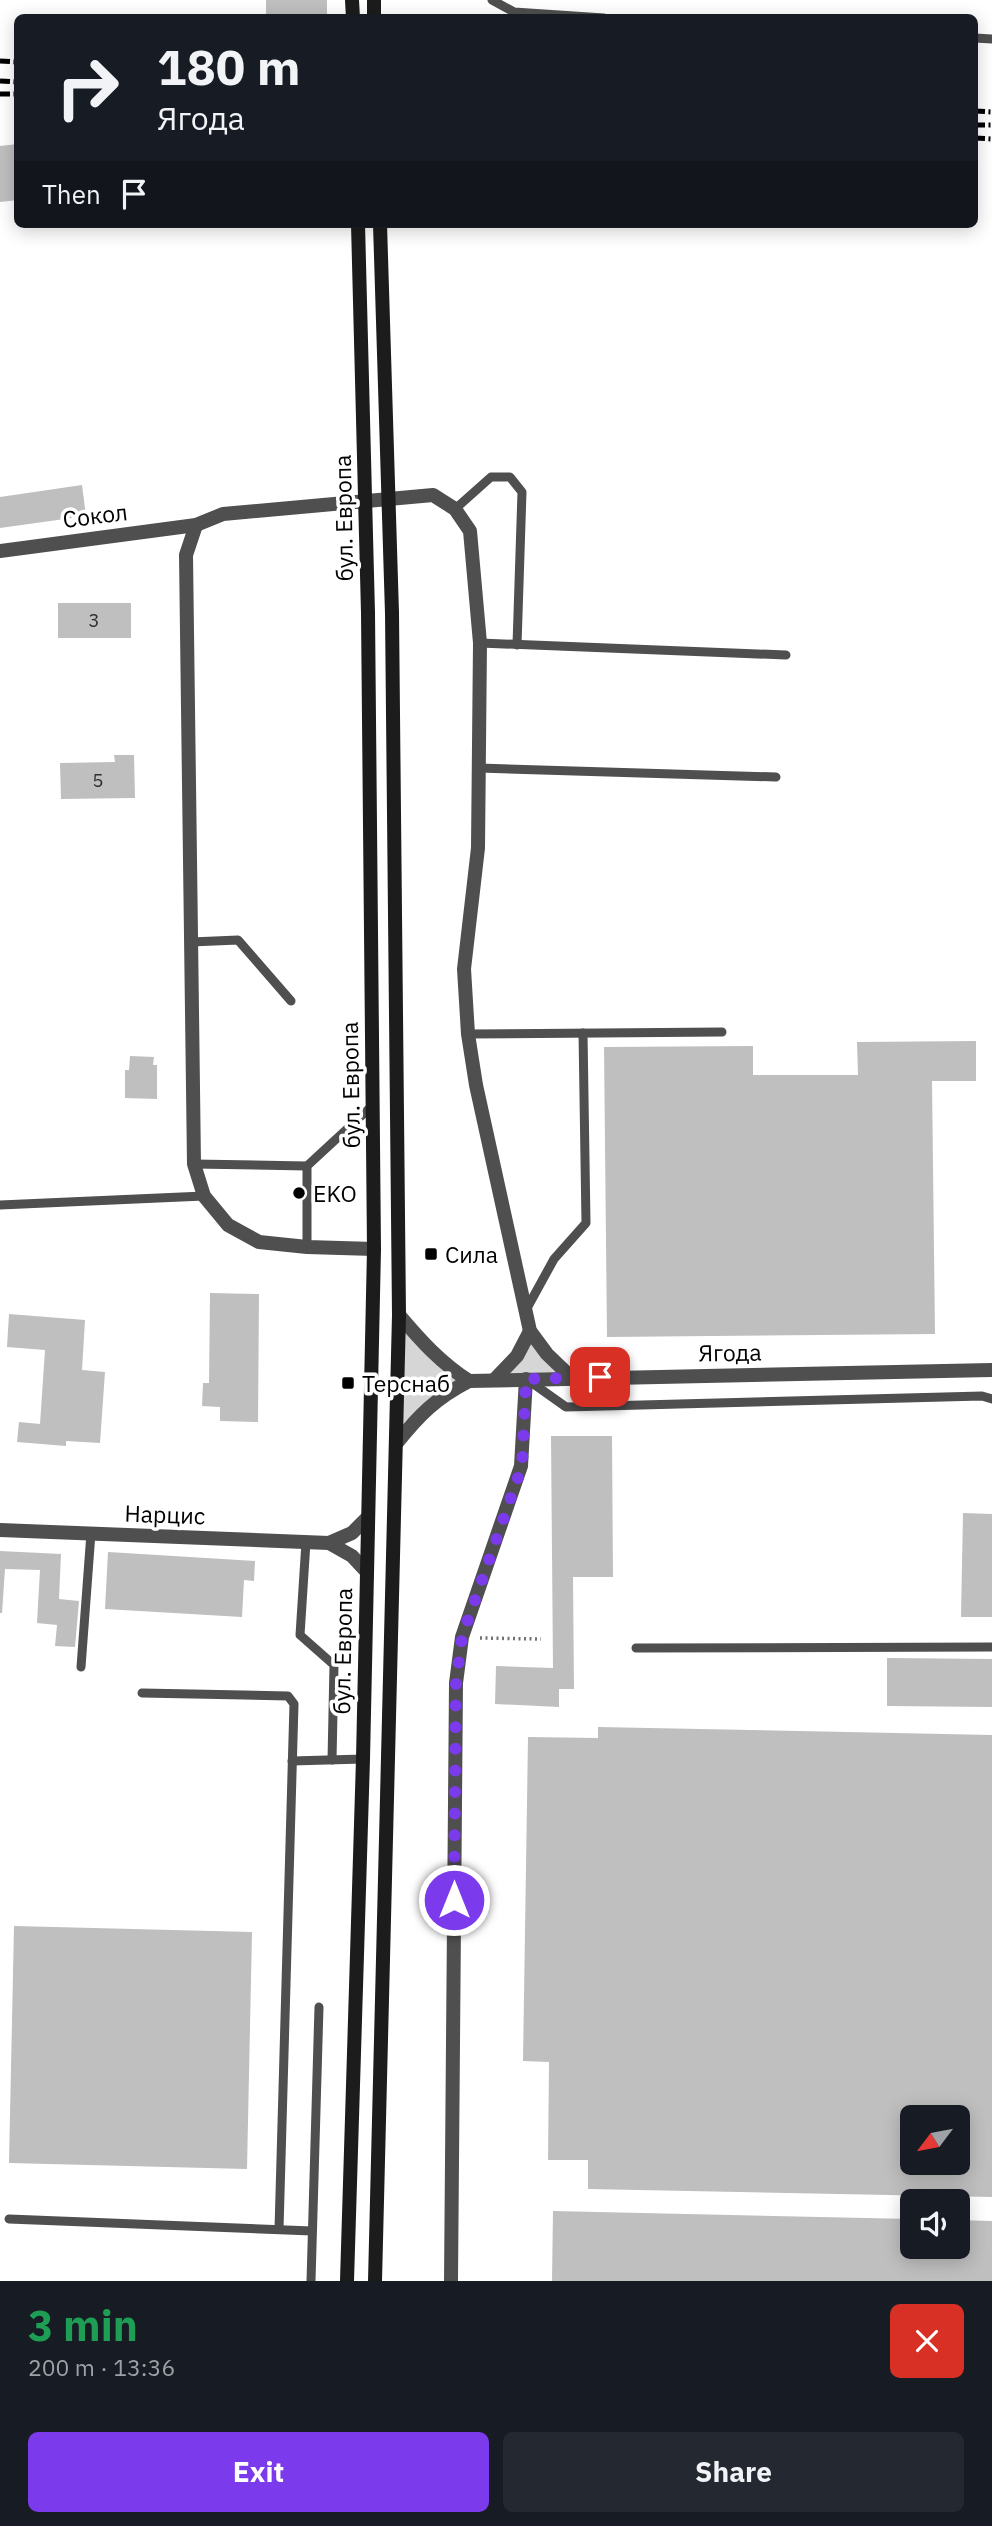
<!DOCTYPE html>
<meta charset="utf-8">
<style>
body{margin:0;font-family:"IBM Plex Sans",sans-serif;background:#242831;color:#f1f3f6;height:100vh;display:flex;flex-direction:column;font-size:26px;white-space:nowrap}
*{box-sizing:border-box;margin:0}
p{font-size:23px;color:#9ea1a6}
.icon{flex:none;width:38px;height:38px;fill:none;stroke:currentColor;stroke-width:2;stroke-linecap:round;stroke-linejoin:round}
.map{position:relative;height:2281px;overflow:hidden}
.panel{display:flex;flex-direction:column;background:#171b24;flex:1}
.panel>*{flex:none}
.hud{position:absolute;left:14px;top:14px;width:964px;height:214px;border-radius:10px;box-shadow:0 4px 18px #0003;background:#171b24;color:#f1f3f6;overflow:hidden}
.needle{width:46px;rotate:238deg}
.tools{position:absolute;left:900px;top:2105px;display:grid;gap:14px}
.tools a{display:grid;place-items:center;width:70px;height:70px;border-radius:10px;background:#171b24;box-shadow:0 4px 18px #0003;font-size:35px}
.pin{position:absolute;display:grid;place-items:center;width:60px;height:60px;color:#fff;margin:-30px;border-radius:14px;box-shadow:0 4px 10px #0006}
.me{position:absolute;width:77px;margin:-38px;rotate:0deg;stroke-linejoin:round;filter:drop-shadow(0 0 5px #0008)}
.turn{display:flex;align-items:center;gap:24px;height:147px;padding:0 28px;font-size:32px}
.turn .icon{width:91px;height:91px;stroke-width:2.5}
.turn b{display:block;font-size:49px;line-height:60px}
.then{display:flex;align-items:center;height:66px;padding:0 28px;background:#0003;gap:14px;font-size:26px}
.round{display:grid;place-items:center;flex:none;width:74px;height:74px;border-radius:10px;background:#242831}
.overview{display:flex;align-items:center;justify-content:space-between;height:119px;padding:0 28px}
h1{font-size:42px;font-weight:700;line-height:52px;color:#1e9e55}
.cta{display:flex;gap:14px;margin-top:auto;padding:14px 28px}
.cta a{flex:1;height:80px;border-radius:10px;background:#7c3aed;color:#fff;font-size:28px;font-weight:700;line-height:80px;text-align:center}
.cta a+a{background:#242831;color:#f1f3f6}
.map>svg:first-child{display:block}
</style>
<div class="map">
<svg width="992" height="2281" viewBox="0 0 992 2281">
<rect width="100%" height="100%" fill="#fff"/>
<!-- green -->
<g fill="#d6d6d6">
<path d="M399,1315L469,1381L397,1444Z"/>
<path d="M530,1331L572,1378L494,1380Z"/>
</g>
<!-- building -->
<g fill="#bfbfbf" fill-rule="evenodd">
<path d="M266,0H327V17L266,16Z"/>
<path d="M18,144V200L0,202V146Z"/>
<path d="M82,485L86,516L0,528V497Z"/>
<rect x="58" y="603" width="73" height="35"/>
<path d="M114,755H134L135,798L61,799L60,763L115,762Z"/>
<path d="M976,1041V1081H932L935,1334L607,1337L604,1047L753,1046V1075H858L857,1042Z"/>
<path d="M130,1056L154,1057L153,1065H157V1099L125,1098V1070H129Z"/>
<path d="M210,1293L259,1294L258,1422L220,1421V1407L202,1406L203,1383H209Z"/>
<path d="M9,1314L85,1320L82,1370L105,1372L100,1443L66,1441V1446L17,1442L19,1422L40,1424L45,1350L7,1347Z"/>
<path d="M551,1436H612L613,1577H573L574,1689H559V1707L495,1704L496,1666L553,1668Z"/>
<path d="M963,1513L992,1514V1617H961Z"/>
<path d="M0,1551L61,1554L59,1599L79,1601L75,1647L55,1646L57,1625L37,1623L40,1570L5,1569L2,1613H0Z"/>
<path d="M108,1552L255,1561L254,1581L244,1580L242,1617L105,1609Z"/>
<path d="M887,1658L992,1659V1707L887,1706Z"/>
<path d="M598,1727L992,1735V2197L588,2189V2160H548L549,2062L523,2061L528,1737L598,1738ZM912,2118H957V2163H912Z"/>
<path d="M14,1926L252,1932L247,2169L9,2163Z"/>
<path d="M553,2211L912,2219V2247H957V2220L992,2221V2281H552Z"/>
</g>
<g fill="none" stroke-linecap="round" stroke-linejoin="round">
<!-- path -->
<path stroke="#717171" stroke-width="3.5" stroke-dasharray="2 3.5" stroke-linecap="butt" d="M480,1638L541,1639"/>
<!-- lane -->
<g stroke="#4f4f4f" stroke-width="9">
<path d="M492,0L514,12L604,18"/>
<path d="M975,38L992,39"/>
<path d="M455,509L491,477H510L522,492L517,645"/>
<path d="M480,643L786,655"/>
<path d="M479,768L776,777"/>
<path d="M191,942L238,940L291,1001"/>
<path d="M468,1034L722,1032"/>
<path d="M194,1164L307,1166"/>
<path d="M0,1205L204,1196"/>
<path d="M307,1247V1166L373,1105"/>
<path d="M526,1310L554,1259L586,1223L583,1033"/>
<path d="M528,1380L566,1407L982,1396L992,1399"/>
<path d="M306,1542L300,1635L334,1665L332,1760"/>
<path d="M636,1648L992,1647"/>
<path d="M81,1667L91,1533"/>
<path d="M142,1693L288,1696L294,1704L279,2229"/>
<path d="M292,1761L363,1759"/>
<path d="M9,2219L312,2231"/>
<path d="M311,2281L319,2007"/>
</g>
<!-- street -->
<g stroke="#4f4f4f" stroke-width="14">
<path d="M196,525L186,555L194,1164L204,1196L228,1225L259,1242L307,1247L374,1249"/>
<path d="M0,551L196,525L223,514L433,495L455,509L470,531L480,643L478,848L464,969L468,1034L476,1085L530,1331L547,1354L572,1378"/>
<path d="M399,1315C421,1341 441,1363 469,1381"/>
<path d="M494,1380L517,1356L530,1331"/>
<path d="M396,1444C419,1415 436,1398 469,1381L992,1370"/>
<path d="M0,1530L329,1543L352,1556L366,1571"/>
<path d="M329,1543L352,1533L367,1518"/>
<path d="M451,2281L456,1683L462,1637L521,1466L526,1379"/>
</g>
<!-- secondary -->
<g stroke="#1c1c1c" stroke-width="14">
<path d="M352,0L353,18"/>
<path d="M374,0V18"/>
<path d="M347,2281L363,1759L374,1249L368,613"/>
<path d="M375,2281L399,1315L392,613"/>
</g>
<!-- rail -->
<g stroke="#000" stroke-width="5" stroke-dasharray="10 3.5 2 3.5" stroke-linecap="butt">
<path d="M0,61L18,62"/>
<path d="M0,81L18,82"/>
<path d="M0,94H18"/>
<path d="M975,111L992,112"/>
<path d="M975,125H992"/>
<path d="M975,138L992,139"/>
</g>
<!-- secondary-bridge -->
<g stroke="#1c1c1c" stroke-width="14">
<path d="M358,224L368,613"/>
<path d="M380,224L392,613"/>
</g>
</g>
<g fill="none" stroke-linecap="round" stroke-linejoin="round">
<!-- route -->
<path stroke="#7c3aed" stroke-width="12" stroke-dasharray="0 21.6" d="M454,1900L456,1683L462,1637L522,1466L526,1379L600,1377"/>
</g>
<!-- markers -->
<g fill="#000" stroke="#fff" stroke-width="2.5">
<circle cx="299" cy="1193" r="7"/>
<rect x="424" y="1247" width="14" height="14" rx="3.5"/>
<rect x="341" y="1376" width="14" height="14" rx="3.5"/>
</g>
<g text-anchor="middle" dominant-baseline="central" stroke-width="7" stroke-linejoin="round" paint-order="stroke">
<!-- number labels -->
<g font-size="19" fill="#303030">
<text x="94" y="620">3</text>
<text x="98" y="780">5</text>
</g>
<!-- street labels -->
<g font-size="23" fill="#000" stroke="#fff">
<text transform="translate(95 515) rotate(-7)">Сокол</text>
<text transform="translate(343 518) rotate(-91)">бул. Европа</text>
<text transform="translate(350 1085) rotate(-91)">бул. Европа</text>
<text transform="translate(730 1352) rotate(-1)">Ягода</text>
<text transform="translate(165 1514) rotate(2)">Нарцис</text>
<text transform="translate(342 1651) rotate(-89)">бул. Европа</text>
</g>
<!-- poi labels -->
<g font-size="23" fill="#000" stroke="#fff" text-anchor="start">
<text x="313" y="1193">EKO</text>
<text x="445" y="1254">Сила</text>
<text x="362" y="1383">Терснаб</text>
</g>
</g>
</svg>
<div class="tools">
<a><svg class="needle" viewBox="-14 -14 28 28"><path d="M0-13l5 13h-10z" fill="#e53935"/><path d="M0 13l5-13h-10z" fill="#9ea1a6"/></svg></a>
<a><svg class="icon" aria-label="sound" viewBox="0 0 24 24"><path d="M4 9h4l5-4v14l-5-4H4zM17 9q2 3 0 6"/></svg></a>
</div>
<div class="pin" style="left:600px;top:1377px;background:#d93025"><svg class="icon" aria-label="arrive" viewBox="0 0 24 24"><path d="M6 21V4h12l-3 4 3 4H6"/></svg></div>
<svg class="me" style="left:454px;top:1900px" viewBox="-20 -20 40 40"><circle r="17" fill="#7c3aed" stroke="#fff" stroke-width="3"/><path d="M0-11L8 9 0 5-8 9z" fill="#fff"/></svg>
<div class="hud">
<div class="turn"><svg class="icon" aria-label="right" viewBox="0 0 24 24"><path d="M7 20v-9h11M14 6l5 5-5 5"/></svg><div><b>180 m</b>Ягода</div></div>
<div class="then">Then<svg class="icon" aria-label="arrive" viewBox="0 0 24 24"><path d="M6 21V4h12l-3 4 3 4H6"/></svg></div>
</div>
</div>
<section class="panel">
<div class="overview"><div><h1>3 min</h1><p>200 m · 13:36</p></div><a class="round" style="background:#d93025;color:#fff"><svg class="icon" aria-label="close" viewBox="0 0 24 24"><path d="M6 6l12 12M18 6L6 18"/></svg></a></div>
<div class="cta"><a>Exit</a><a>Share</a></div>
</section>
